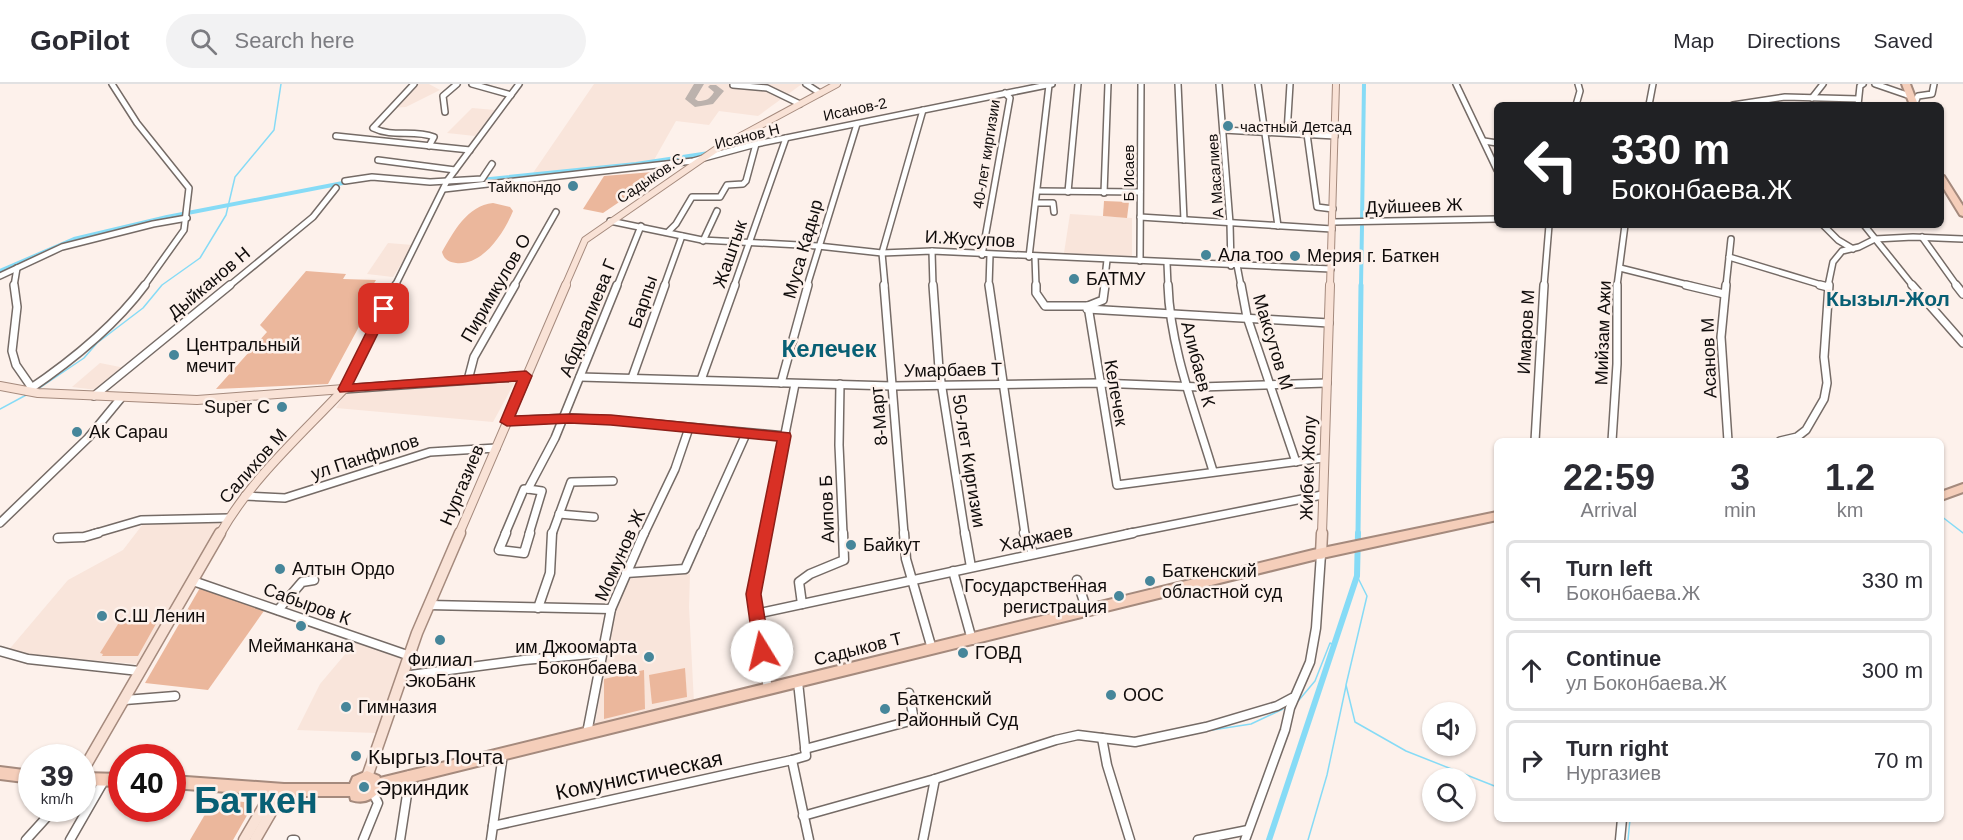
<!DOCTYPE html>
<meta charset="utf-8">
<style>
body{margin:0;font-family:Helvetica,sans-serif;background:#f2f2f3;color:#2b2b33;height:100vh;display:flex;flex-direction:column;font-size:22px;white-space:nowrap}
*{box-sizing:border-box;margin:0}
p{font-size:20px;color:#7c7c81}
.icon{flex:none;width:33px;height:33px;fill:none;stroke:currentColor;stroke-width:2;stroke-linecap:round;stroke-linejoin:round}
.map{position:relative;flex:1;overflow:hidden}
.panel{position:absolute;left:1494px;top:354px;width:450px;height:384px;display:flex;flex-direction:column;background:#fff;border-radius:9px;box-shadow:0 2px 4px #0004}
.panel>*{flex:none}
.top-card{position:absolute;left:1494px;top:18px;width:450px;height:126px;border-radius:9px;box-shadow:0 2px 4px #0004;background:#202124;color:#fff;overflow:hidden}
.buttons{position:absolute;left:1422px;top:618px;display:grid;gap:12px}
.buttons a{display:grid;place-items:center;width:54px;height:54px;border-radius:50%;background:#fff;box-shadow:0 2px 4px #0004;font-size:30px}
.speed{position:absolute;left:18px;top:660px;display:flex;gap:12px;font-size:30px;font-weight:700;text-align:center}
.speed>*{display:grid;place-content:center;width:78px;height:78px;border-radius:50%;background:#fff;box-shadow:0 2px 4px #0004;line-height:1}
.speed small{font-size:15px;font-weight:400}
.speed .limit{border:9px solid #d22;background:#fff;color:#111}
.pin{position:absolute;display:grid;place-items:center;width:51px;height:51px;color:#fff;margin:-26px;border-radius:12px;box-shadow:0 3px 9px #0006}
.me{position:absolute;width:66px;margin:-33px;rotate:351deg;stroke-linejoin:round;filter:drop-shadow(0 0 4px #0008)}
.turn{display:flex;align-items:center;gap:21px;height:126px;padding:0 18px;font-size:27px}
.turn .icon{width:78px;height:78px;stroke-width:2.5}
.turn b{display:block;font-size:42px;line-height:51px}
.eta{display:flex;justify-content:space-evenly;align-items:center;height:102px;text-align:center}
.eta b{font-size:36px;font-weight:700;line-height:42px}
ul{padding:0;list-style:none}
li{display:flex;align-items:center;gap:18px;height:81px;margin:0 12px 9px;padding:0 6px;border:3px solid #e1e1e2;border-radius:9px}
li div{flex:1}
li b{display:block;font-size:22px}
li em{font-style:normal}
header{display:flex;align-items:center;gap:36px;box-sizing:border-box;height:84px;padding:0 30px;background:#fff;border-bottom:2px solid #e1e1e2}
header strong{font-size:28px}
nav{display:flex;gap:33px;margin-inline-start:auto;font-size:21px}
.search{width:420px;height:54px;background:#f2f2f3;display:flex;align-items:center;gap:15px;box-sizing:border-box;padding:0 21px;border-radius:33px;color:#7c7c81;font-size:22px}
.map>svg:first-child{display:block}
</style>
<header>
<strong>GoPilot</strong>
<div class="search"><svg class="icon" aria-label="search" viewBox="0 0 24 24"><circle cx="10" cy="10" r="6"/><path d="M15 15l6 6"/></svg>Search here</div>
<nav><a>Map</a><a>Directions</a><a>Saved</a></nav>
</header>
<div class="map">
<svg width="1963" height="756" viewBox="0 0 1963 756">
<rect width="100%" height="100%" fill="#fdf1eb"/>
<!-- built -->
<g fill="#f9e5db">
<path d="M417,0H429L440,6L406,23L389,24Z"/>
<path d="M594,0H802L758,32L719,27L709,41L676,37L654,76L649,78L533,89Z"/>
<path d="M472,24L495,26L475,52L447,49Z"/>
<path d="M1070,130L1132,134V172L1064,169Z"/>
<path d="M388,159L413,161L393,193L367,190Z"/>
<path d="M100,279L125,284L97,306L72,303Z"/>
<path d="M516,296L493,338L336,324L346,308Z"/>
<path d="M220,439L138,580L22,571L7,568L68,496L123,466L143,440Z"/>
<path d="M690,490L689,523L694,619L595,640L614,527L628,493Z"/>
<path d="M358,555L402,574L376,649L297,646L320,600Z"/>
</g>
<!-- green -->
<g fill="#ebb79c">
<path d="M665,87L603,129L583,125L604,92Z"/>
<path d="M1104,117L1129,118L1127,134L1103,132Z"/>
<path d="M493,119L510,123L513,127C504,149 483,182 456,179C448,178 444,175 442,168C454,147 467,122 493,119Z"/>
<path d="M306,187L346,190L343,195L376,196L358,226H368L328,300L216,305L267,248L260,241Z"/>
<path d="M201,502L266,524L208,606L145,599Z"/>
<path d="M120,537L157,538L138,572H102L103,570L100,569Z"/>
<path d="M685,584L687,613L652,620L649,591Z"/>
<path d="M644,586L645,625L604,635V595Z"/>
<path d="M214,715L254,719L233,756H190Z"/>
</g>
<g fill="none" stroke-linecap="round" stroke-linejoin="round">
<!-- stream -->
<g stroke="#86dbf6" stroke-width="1.5">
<path d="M38,305L84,274L97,259L143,224L162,201L200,174L226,131L235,93L274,46L281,0"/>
<path d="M0,325L28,310"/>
<path d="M1941,432L1963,449"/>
<path d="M1357,492L1367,512L1346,601L1355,638L1406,667L1497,703"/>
<path d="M1299,616L1315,597L1330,559L1335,562"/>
<path d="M1212,646L1251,640L1283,625"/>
<path d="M1601,735L1605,737"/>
<path d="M1308,756L1327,691L1346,602"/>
<path d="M1628,756L1630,735"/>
</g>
<!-- canal-far2 -->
<g stroke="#86dbf6" stroke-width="4">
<path d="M718,66L738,62"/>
<path d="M480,96L636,80L709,69"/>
<path d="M1362,138L1364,0"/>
<path d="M0,187L74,155L167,133L348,98"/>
<path d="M1361,202L1362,142"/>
</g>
<!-- canal-far1 -->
<path stroke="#86dbf6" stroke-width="5" d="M1358,450L1361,201"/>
<!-- canal -->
<path stroke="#86dbf6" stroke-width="6" d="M1269,756L1357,492L1358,449"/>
<!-- taxiway -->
<path fill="#bcb2ad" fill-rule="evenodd" d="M694,0H704L695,15L698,17C706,17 710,15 714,8L708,3L710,1H716L724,7L713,20L695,23L685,15Z"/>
<!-- minor-far2 casing -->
<g stroke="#756b66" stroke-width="8">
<g id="minor-far2">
<path d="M112,0L137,39L189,104L184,146L144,202"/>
<path d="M414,0L373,44C393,54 414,45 434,53L429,62"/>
<path d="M472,0L511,11"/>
<path d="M806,0L820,9"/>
<path d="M1178,0L1184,136"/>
<path d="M1219,0L1230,139L1231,182"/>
<path d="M1258,0L1278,142"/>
<path d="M1456,0L1497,86"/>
<path d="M1875,0L1910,12"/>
<path d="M733,1L767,4L800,20"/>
<path d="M1812,14L1823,0"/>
<path d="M1576,21L1580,7L1578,0"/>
<path d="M1649,21L1653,0"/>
<path d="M1733,21L1785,13L1858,15"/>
<path d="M1858,21L1860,2L1863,0"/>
<path d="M1914,21L1918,12L1932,10L1934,0"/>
<path d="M445,28L443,12L457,0"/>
<path d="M1223,46L1335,52"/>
<path d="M1287,49L1290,0"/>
<path d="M1307,50L1317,123L1333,125"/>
<path d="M336,52L470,66"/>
<path d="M1484,57L1497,59"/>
<path d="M378,76L455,86"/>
<path d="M345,97L372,93L430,98L482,95L492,80"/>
<path d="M444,105L693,77L756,60L1052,0"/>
<path d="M1037,107L1140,108"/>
<path d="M1068,108L1078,0"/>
<path d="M1104,109L1108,0"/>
<path d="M1036,119H1053L1054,128"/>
<path d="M1140,133L1332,145"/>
<path d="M610,137L702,156L818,162L882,169L932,167L1331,185"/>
<path d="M1333,138L1497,135"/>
<path d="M1823,141L1838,156L1853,165"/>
<path d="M1864,141L1913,202"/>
<path d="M668,148L676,140L692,113H720L727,101L743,100L746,97L756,60"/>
<path d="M1922,153L1957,202"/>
<path d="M703,157L717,127"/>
<path d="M932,167L933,202"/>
<path d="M982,171L1010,14L1005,9"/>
<path d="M1029,173L1049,1"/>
<path d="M1035,173L1036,202"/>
<path d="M1729,173L1825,202"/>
<path d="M1140,177L1141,0"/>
<path d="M1167,179L1168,202"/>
<path d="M1237,181L1241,202"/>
<path d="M1620,184L1692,202"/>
<path d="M0,192L62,163L153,140L187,134"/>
<path d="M14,202L17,184"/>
<path d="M229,202L313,133L336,104"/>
<path d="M395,202L447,97L519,0"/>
<path d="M514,202L556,128"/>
<path d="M617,202L641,142"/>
<path d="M664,202L682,152"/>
<path d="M734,202L786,54"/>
<path d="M807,202L857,40"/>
<path d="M885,202L882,169L923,26"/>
<path d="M989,202L990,171"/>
<path d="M1104,202L1107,176"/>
<path d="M1544,202L1549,141"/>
<path d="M1617,202L1625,141"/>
<path d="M1726,202L1731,155"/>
<path d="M1828,202L1833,178L1842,167L1859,163L1875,155L1913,153L1963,155"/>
</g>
</g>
<!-- minor-far1 casing -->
<g stroke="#756b66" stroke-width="10">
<g id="minor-far1">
<path d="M14,201L17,223L12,267L16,281L32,304"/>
<path d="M884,201L904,450"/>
<path d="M933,201L939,285L965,450"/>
<path d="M989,201L1025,450"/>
<path d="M1036,201V209L1045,222H1088L1103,216L1105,201"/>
<path d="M1168,201C1170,264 1195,327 1213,387"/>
<path d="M1241,201L1247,233L1296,378"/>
<path d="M1686,201L1724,210"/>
<path d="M1726,201L1721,253L1728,357"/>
<path d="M1820,201L1828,203"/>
<path d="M1912,201L1963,259"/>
<path d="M1956,201L1963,210"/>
<path d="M1088,222L1117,401L1323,374"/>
<path d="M1087,225L1329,239"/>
<path d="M580,293L892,302L1098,299L1200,303L1327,299"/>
<path d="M632,294L665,201"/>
<path d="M468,296L474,273L515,201"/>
<path d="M701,296L735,201"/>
<path d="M781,299L808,201"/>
<path d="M840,300L839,361L843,450"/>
<path d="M344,305L396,201"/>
<path d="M344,305L526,292"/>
<path d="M27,307C70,278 114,243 145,201"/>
<path d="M94,312L230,201"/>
<path d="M507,337L569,334L611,336L785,352"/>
<path d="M1535,357L1544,201"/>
<path d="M1612,357L1617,280V201"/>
<path d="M1780,357L1797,353L1806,346L1824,315L1827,299L1824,273L1829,201"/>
<path d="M528,405L542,407L529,450"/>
<path d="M528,405L555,354L617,201"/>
<path d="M245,412L285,414L430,368L496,364"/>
<path d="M559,430L594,433"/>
<path d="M0,439L88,354L121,314"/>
<path d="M93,450L141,436L229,434"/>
<path d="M505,450L524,405H528"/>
<path d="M552,450L571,398L613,397"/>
<path d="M644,450L675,385L689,344"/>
<path d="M701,450L746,350"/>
<path d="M765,450L795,300"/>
<path d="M1126,450L1322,411"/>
</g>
</g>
<!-- minor casing -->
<g stroke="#756b66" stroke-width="11">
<g id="minor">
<path d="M506,449L499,466L524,469L530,449"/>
<path d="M765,449L753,510L768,605"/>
<path d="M904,449L906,475L932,565"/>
<path d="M965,449L971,483"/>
<path d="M1024,449L1033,469"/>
<path d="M58,454L84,453L98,449"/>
<path d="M953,487L972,556"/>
<path d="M626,489L685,485L701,449"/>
<path d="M1077,496L1087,527"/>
<path d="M193,497L410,572"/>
<path d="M802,520L799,498L810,490L844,476L843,449"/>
<path d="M429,521L611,525"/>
<path d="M538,524L550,489L552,449"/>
<path d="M278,526L302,498L314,496"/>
<path d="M756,530L1133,449"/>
<path d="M0,567L28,575L139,587"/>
<path d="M403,592L524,576L602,569"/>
<path d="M798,598L806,672L792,676L809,756"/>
<path d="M125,616L175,612"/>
<path d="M587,649L611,525L644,449"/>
<path d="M1102,654L1107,681L1130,756"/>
<path d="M805,665L914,636L909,609"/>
<path d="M803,732L935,695L1056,656L1078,651L1135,658L1206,643L1277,622L1292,614"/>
<path d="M493,742L792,676"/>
<path d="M26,756L55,724"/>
<path d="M70,756L105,695"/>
<path d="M292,756H295"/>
<path d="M363,756L378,719L372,707"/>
<path d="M400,756L410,691"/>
<path d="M491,756L503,670"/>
<path d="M923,756L935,695"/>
<path d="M1198,756L1248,746"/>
<path d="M1245,756L1285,646L1290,624L1310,578L1316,544L1321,470"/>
<path d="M1620,756L1622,735"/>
</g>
</g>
<!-- major-far2 casing -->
<g stroke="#a58a7d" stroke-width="8">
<g id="major-far2">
<path d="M565,202L585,156L715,66L837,0"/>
<path d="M1330,202L1336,0"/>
</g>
</g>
<!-- major-far1 casing -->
<g stroke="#a58a7d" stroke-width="10">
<g id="major-far1">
<path d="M0,302L38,309L197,316L344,305"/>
<path d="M220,450C251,395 301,351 344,305"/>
<path d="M459,450L566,201"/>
<path d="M1322,450L1330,201"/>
</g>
</g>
<!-- major casing -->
<g stroke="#a58a7d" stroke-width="13">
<g id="major">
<path d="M1321,470L1322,449"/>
<path d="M82,688L220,449"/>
<path d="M367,693L417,549L460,449"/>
<path d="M244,756L274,705"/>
<path d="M255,756L284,706"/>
</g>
</g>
<!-- highway casing -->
<g stroke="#a58a7d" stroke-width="4">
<g id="highway">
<path d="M1902,0H1910L1918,21H1910Z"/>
<path d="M1941,92H1944L1963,122V132L1960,131L1941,100Z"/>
<path d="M1963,400V408L1941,416V408Z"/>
<path d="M1497,428V436L1313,476L380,706C373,716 363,720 351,716L350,712H284L172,704V692L284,700H350L353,693L367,687L379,692L380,694L1313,466ZM367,699V701L361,705L363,701Z"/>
<path d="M0,683L32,687V699L0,695Z"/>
<path d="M82,689L122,690V702L82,701Z"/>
</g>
</g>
<!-- minor-far2 -->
<use href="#minor-far2" stroke="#fff" stroke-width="5"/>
<!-- minor-far1 -->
<use href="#minor-far1" stroke="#fff" stroke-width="7"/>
<!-- minor -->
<use href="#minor" stroke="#fff" stroke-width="8"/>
<!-- major-far2 -->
<use href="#major-far2" stroke="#f9e2d6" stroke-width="6"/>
<!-- major-far1 -->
<use href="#major-far1" stroke="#f9e2d6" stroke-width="8"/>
<!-- major -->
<use href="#major" stroke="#f9e2d6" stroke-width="10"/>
<!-- highway -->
<use href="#highway" fill="#f5ceba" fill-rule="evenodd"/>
</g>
<!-- route -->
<path fill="#d93025" stroke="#8d1f18" stroke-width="1.5" d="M384,221L390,225L353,300L526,287L532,292L515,332L569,330L611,331L790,349L791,352L761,510L770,567L768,572L762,574L757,572L754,567L746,510L777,357L611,341L569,339L507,342L500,338L517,297L340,308L338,305L378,225Z"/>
<!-- markers -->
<g fill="#46869a" stroke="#fdf1eb" stroke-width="2">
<circle cx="1228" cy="42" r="6"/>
<circle cx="573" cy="102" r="6"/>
<circle cx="1206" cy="171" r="6"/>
<circle cx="1295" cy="172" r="6"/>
<circle cx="1074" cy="195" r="6"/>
<circle cx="174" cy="271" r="6"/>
<circle cx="282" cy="323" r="6"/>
<circle cx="77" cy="348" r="6"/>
<circle cx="851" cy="461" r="6"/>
<circle cx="280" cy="485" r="6"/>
<circle cx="1150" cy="497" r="6"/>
<circle cx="1119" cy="512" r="6"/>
<circle cx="102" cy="532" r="6"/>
<circle cx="301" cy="542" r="6"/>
<circle cx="440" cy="556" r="6"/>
<circle cx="963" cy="569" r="6"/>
<circle cx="649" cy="573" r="6"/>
<circle cx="1111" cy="611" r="6"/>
<circle cx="346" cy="623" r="6"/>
<circle cx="885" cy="625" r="6"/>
<circle cx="356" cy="672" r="6"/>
<circle cx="364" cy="703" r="6"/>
</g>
<g text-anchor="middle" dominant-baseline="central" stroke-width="5" stroke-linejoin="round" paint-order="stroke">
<!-- far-street labels -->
<g font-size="15" fill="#100c0b" stroke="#fdf1eb">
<text transform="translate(855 25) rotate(-12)">Исанов-2</text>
<text transform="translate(747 52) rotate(-14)">Исанов Н</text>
<text transform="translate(986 70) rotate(-81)">40-лет киргизии</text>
<text transform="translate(1128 89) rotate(-90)">Б Исаев</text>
<text transform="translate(1215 92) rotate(-94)">А Масалиев</text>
<text transform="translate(650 94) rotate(-34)">Садыков.С</text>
</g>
<!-- far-poi labels -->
<g font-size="15" fill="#100c0b" stroke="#fdf1eb" text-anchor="start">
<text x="1240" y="42">частный Детсад</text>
<text x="561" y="102" text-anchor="end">Тайкпондо</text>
</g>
<!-- street labels -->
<g font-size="18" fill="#100c0b" stroke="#fdf1eb">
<text transform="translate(1414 122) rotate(-2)">Дуйшеев Ж</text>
<text transform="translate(970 155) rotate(3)">И.Жусупов</text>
<text transform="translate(803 165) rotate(-74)">Муса Кадыр</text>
<text transform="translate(730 170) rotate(-71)">Жаштык</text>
<text transform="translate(209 199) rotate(-40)">Дыйканов Н</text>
<text transform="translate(496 204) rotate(-60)">Пиримкулов О</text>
<text transform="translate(643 218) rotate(-71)">Барпы</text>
<text transform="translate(588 234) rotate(-68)">Абдувалиева Г</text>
<text transform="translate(1526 248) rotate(-87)">Имаров М</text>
<text transform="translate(1603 249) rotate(-88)">Мийзам Ажи</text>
<text transform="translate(1273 258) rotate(73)">Максутов М</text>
<text transform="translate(1709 274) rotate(-92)">Асанов М</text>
<text transform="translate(1198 280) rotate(75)">Алибаев К</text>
<text transform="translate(953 286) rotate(-1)">Умарбаев Т</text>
<text transform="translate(1116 309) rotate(80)">Келечек</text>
<text transform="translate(879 332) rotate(-95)">8-Март</text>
<text transform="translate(365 373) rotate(-18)">ул Панфилов</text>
<text transform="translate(969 377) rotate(81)">50-лет Киргизии</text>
<text transform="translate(253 382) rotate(-49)">Салихов М</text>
<text transform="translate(1308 384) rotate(-88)">Жибек Жолу</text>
<text transform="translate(462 401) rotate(-67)">Нургазиев</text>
<text transform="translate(827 425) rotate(-92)">Аипов Б</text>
<text transform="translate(1036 454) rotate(-12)">Хаджаев</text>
<text transform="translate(620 471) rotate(-66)">Момунов Ж</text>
<text transform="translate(307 520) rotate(20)">Сабыров К</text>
<text transform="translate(858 565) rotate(-14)">Садыков Т</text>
</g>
<!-- poi labels -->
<g font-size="18" fill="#100c0b" stroke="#fdf1eb" text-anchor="start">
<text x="1218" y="171">Ала тоо</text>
<text x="1307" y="172">Мерия г. Бaткен</text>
<text x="1086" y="195">БАТМУ</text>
<text x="186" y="261">Центральный<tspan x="186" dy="21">мечит</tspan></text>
<text x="270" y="323" text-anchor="end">Super C</text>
<text x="89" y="348">Ak Capau</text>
<text x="863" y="461">Байкут</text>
<text x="292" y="485">Алтын Ордо</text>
<text x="1162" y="487">Баткенский<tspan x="1162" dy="21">областной суд</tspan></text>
<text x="1107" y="502" text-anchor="end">Государственная<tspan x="1107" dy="21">регистрация</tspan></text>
<text x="114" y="532">С.Ш Ленин</text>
<text x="301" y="562" text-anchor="middle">Мейманкана</text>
<text x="637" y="563" text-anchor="end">им Джоомарта<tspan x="637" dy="21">Боконбаева</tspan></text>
<text x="975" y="569">ГОВД</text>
<text x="440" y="576" text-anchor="middle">Филиал<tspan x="440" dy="21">ЭкоБанк</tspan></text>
<text x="1123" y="611">ООС</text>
<text x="897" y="615">Баткенский<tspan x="897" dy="21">Районный Суд</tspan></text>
<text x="358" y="623">Гимназия</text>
</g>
<!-- quarter labels -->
<g font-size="21" font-weight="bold" fill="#085f74" stroke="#fdf1eb">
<text x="1888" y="214">Кызыл-Жол</text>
</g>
<!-- near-poi labels -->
<g font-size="21" fill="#100c0b" stroke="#fdf1eb" text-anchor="start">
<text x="368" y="672">Кыргыз Почта</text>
<text x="376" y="703">Эркиндик</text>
</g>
<!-- near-street labels -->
<g font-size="21" fill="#100c0b" stroke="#fdf1eb">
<text transform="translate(639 691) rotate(-12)">Комунистическая</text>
</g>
<!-- district labels -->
<g font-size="24" font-weight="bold" fill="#085f74" stroke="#fdf1eb">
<text x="829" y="264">Келечек</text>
</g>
<!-- near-town labels -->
<g font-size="36" font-weight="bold" fill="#085f74" stroke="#fdf1eb">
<text x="256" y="716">Баткен</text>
</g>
</g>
</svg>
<div class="buttons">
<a><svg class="icon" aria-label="sound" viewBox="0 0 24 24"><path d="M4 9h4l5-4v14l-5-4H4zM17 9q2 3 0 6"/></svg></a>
<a><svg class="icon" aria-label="search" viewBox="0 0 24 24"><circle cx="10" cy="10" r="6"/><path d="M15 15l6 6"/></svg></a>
</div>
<div class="speed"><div>39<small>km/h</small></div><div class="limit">40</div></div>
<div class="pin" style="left:384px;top:225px;background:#d93025"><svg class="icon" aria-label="arrive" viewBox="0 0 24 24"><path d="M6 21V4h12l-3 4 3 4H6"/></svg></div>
<svg class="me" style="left:762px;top:567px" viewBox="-20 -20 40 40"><circle r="19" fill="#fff"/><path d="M0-13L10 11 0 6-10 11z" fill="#d93025"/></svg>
<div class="top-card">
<div class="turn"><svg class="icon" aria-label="left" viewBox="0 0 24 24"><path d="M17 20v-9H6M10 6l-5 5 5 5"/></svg><div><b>330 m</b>Боконбаева.Ж</div></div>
</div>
<section class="panel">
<div class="eta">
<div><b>22:59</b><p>Arrival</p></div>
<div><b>3</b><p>min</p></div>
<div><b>1.2</b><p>km</p></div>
</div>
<ul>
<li><svg class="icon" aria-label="left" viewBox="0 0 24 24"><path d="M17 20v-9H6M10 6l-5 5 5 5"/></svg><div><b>Turn left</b><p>Боконбаева.Ж</p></div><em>330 m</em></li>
<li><svg class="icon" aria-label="ahead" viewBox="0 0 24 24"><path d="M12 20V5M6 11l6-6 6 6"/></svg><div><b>Continue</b><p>ул Боконбаева.Ж</p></div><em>300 m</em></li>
<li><svg class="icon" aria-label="right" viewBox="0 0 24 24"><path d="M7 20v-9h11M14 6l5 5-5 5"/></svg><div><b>Turn right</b><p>Нургазиев</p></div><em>70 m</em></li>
</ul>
</section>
</div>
